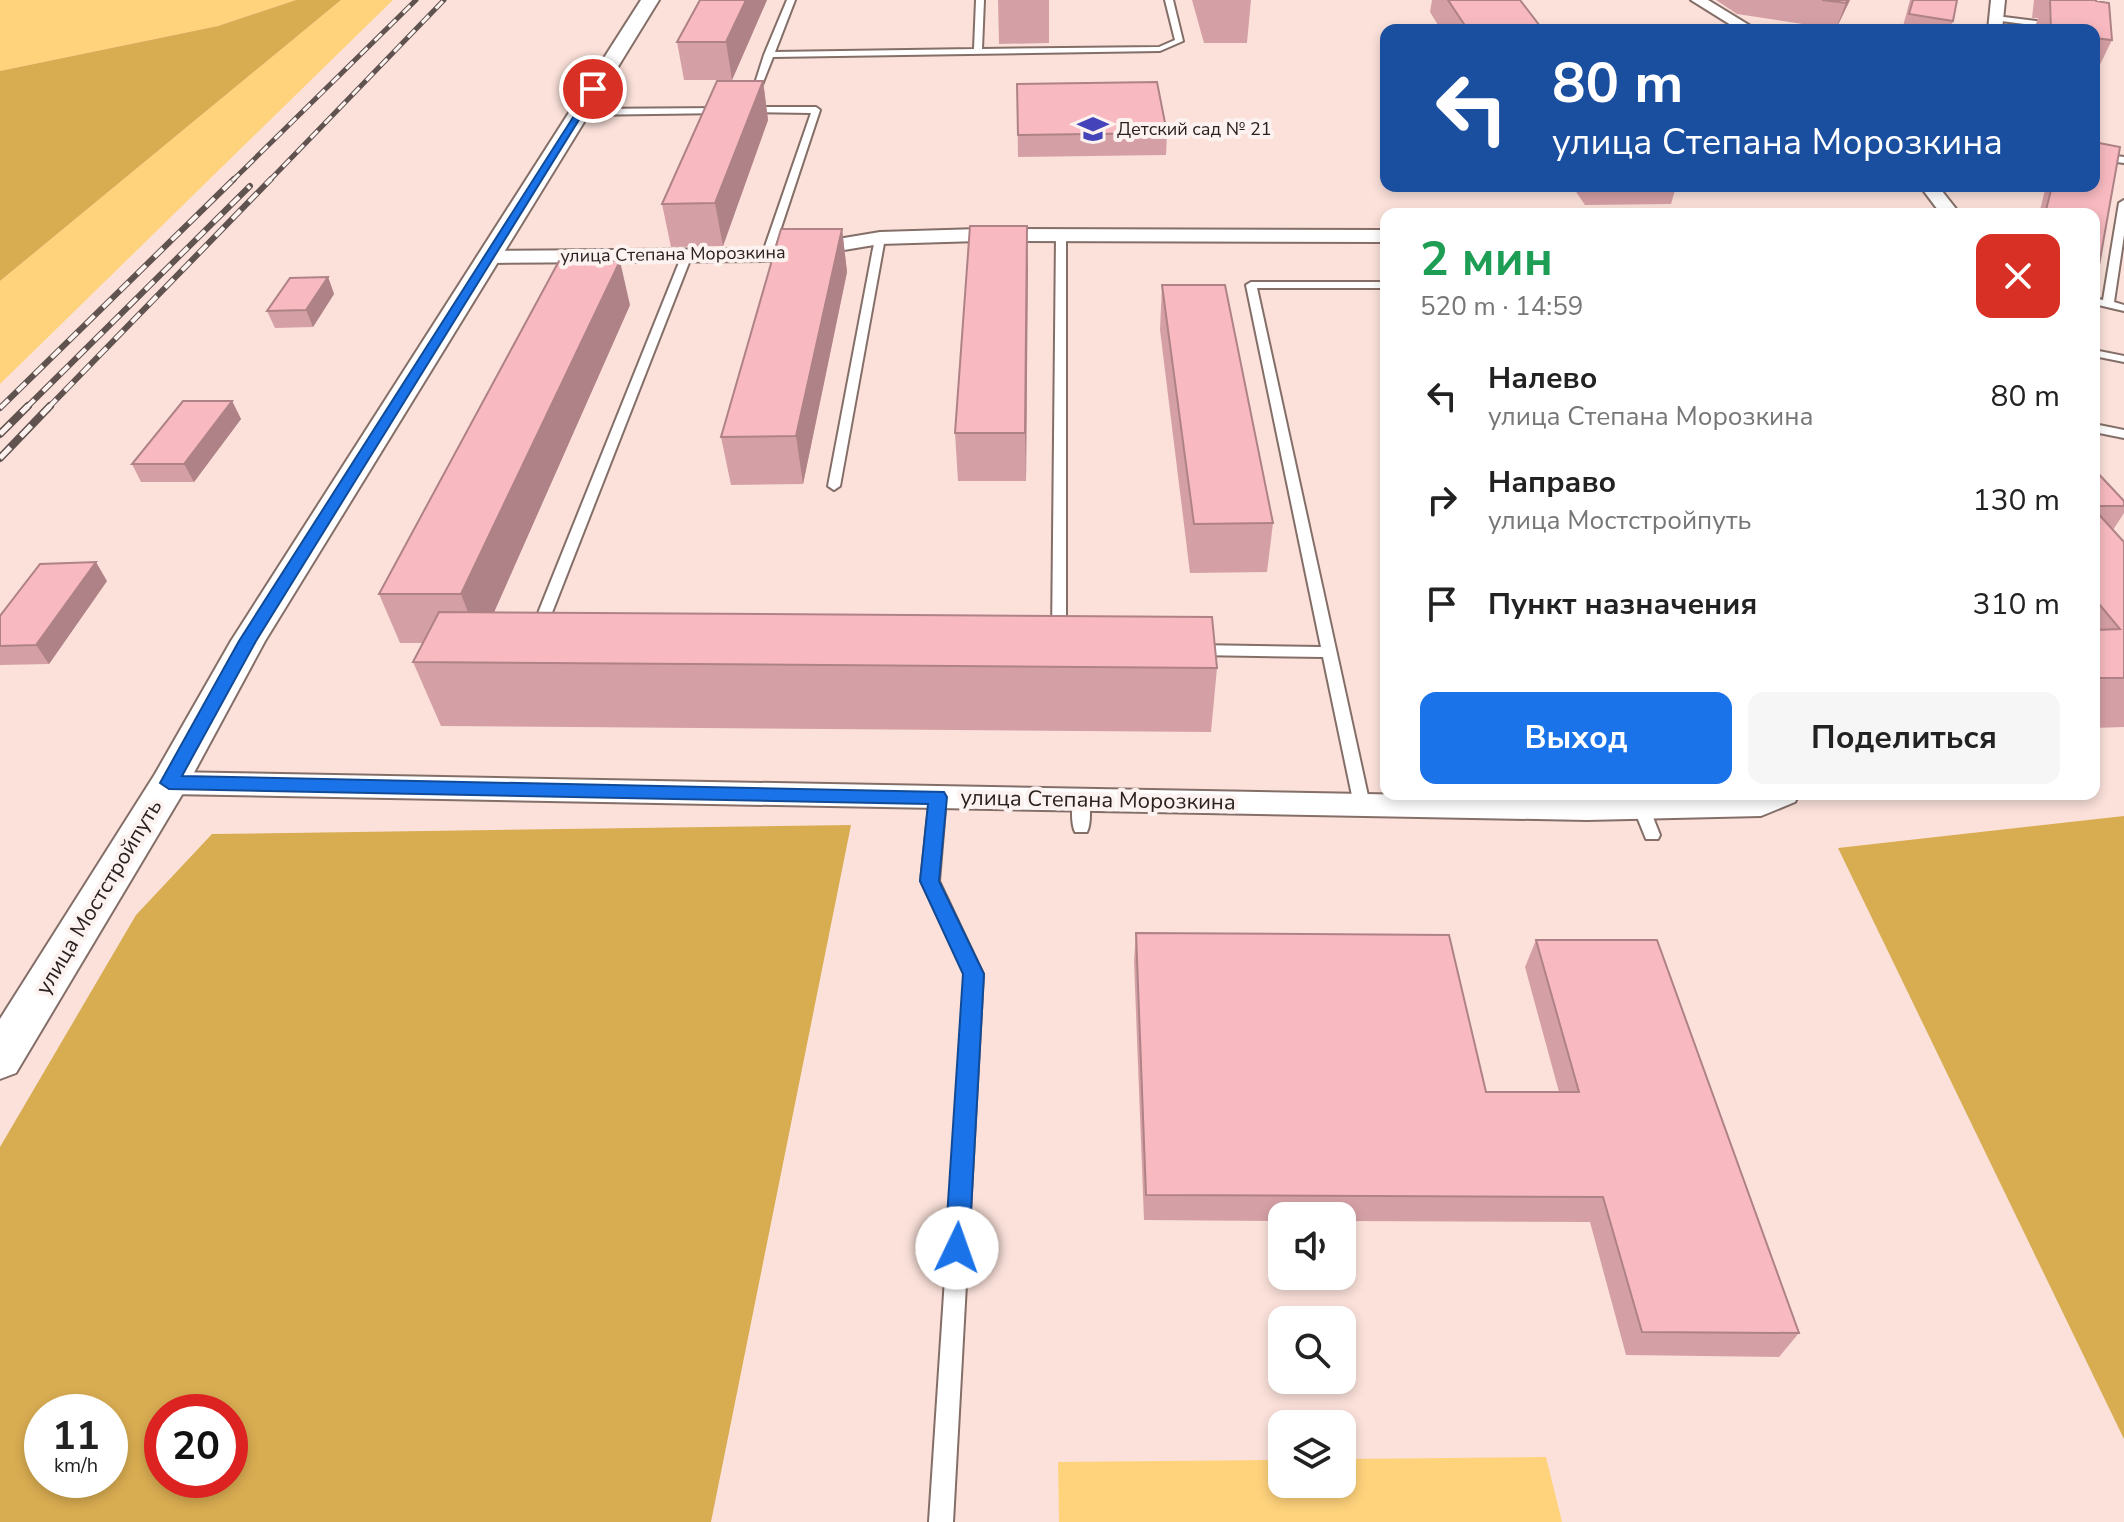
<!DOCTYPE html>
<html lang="ru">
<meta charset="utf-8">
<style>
body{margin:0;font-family:"Nunito Sans",sans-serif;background:#f6f6f6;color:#222;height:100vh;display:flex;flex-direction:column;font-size:30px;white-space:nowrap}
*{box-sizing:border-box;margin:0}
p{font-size:26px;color:#767676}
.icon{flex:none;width:44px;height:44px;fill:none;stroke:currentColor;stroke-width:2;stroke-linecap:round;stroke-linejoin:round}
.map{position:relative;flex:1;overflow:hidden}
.sheet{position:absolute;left:1380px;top:208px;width:720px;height:592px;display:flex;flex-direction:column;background:#fff;border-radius:16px;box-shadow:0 4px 12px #0003}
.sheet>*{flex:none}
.banner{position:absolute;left:1380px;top:24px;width:720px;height:168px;border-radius:16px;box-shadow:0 4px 12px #0003;background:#1a4fa0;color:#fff;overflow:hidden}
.tools{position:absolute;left:1268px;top:1202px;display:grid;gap:16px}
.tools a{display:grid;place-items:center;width:88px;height:88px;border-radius:16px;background:#fff;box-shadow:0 4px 12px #0003;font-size:40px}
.speed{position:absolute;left:24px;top:1394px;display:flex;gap:16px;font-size:40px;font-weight:700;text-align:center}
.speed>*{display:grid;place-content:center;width:104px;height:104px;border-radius:50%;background:#fff;box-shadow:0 4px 12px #0003;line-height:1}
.speed small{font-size:20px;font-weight:400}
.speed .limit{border:12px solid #d22;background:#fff;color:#111}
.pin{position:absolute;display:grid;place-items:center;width:68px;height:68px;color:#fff;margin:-34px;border:4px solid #fff;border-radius:50%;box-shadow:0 2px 8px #0007}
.me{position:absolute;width:88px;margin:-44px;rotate:3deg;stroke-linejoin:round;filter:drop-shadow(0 0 6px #0008)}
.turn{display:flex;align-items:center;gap:28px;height:168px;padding:0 40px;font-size:36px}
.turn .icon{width:104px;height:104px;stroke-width:2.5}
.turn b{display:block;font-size:56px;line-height:68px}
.round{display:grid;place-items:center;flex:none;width:84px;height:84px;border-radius:16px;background:#f6f6f6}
.summary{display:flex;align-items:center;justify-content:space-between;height:136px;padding:0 40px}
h1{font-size:48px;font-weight:700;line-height:60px;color:#1e9e55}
.button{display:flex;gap:16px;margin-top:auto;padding:16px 40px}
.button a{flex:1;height:92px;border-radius:16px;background:#1a73e8;color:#fff;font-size:32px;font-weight:700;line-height:92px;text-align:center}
.button a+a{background:#f6f6f6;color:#222}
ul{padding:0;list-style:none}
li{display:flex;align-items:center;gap:24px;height:104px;padding:0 40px}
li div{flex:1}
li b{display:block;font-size:30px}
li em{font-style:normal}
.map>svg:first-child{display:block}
</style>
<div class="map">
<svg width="2124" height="1522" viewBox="0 0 2124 1522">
<rect width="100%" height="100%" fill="#fbe1da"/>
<!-- green -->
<g fill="#ffd37c">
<path d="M0,0H296L218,26L0,71Z"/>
<path d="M341,0H393L0,384V281Z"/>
<path d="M1546,1457L1562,1522H1059L1058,1462L1282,1460V1484H1342V1459Z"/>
</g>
<!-- forest -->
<g fill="#d8ac51" fill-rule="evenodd">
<path d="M296,0H341L0,281V71L218,26Z"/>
<path d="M2124,816V1439L1838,848Z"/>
<path d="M851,825L711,1522H0V1147L136,915L212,834ZM42,1412H110V1480H42ZM162,1412H230V1480H162Z"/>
</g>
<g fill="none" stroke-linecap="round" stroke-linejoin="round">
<!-- service casing -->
<g stroke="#846e68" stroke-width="4">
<g id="service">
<path d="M787,0H795L775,52L974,49L976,0H984L982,49L1159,47L1175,40L1165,0H1173L1183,41L1160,51L773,57L756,100L749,102L764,55Z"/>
<path d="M1996,16L2090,28L2094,30H2072L1993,20Z"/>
<path d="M748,107H816L820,110L772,255L767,258L762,255L811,113L745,112L744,110Z"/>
<path d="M725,108L729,111L728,113L579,115L575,112L579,109Z"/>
<path d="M2094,153L2124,157V163L2094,159Z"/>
<path d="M2124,200V235L2114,302L2124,305V311L2094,304V298L2103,300L2119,203Z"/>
<path d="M1061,233L1066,236V638L1059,643L1052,638L1056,236Z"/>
<path d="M880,235L885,238L840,486L834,490L828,486L875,238Z"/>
<path d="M687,252L692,255L544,633L537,638L532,636L530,633L682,255Z"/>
<path d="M1251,282H1386V288H1257L1370,805L1368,809H1356L1354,805L1323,657L1196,655L1189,650L1196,645L1321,647L1246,285Z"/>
<path d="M2094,350L2124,356V362L2094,356Z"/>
<path d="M2094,424L2124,430V438L2094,432Z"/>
<path d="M938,791L946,797L939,881L983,974L953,1522H929L965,974L921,881L930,797Z"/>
<path d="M1081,794L1087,796C1091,805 1091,824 1087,832H1075C1071,824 1071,805 1075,796Z"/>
<path d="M1641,801L1647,803L1649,807L1660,835L1658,839H1646L1633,807L1635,803Z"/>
</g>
</g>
<!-- minor casing -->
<g stroke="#846e68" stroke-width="4">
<g id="minor">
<path d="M1691,0H1708L1757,30H1739Z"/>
<path d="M1991,0H2005L2002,30H1988Z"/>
<path d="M1920,186H1938L1960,214H1941Z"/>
<path d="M979,229L1386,230V242L979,241L880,244L778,261L487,263L477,257L487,251L778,249L880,232Z"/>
<path d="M169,772L1587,798L1799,794L1795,802L1761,816L1587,820L169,794L158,791L154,783L158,775Z"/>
</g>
</g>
<!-- tertiary casing -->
<g stroke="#846e68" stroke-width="4">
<path id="tertiary" d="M641,0H659L265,641L183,793L16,1073L0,1079V1019L155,774L231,641Z"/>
</g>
<!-- service -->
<use href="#service" fill="#fff" fill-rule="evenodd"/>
<!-- minor -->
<use href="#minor" fill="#fff" fill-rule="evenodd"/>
<!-- tertiary -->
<use href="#tertiary" fill="#fff" fill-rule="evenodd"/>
<!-- rail-far2 casing -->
<g stroke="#60524f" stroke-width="5">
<g id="rail-far2">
<path d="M232,181L416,0"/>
<path d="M269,181L444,0"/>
</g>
</g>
<!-- rail-far1 casing -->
<g stroke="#60524f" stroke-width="6">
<g id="rail-far1">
<path d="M0,408L234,179"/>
<path d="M26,408L250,186"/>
<path d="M48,408L271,179"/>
</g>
</g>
<!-- rail casing -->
<g stroke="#60524f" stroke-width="8">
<g id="rail">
<path d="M0,434L28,406"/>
<path d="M0,458L50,406"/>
</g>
</g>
<!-- rail-far2 -->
<use href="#rail-far2" stroke="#fcf2ef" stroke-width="3" stroke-dasharray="10" stroke-linecap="butt"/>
<!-- rail-far1 -->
<use href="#rail-far1" stroke="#fcf2ef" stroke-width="4" stroke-dasharray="12" stroke-linecap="butt"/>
<!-- rail -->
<use href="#rail" stroke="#fcf2ef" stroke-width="5" stroke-dasharray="15" stroke-linecap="butt"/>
</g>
<!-- wall -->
<g fill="#d5a0a5">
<path d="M767,0L732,80H684L677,42Z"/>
<path d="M998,0H1049V43L999,44Z"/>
<path d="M1192,0H1251L1247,43H1204Z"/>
<path d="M1432,0H1520L1543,30H1441L1430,12Z"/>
<path d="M1716,0H1850L1836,29L1737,14Z"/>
<path d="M1910,0H1957L1953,21L1950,30H1902Z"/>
<path d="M2034,0H2096L2112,40L2094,77V30H2034L2038,18H2032Z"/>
<path d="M763,81L768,120L723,246L671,247L662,204Z"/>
<path d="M1017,84L1167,133L1166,155L1018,157Z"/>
<path d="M1572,186H1725L1676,187L1671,204L1585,205Z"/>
<path d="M2046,186H2094L2098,271L2094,278V214H2039Z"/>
<path d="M1027,226L1026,481H958L955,433Z"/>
<path d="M842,229L847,272L803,484L731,485L721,437Z"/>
<path d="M328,277L334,294L313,327L275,328L267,311Z"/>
<path d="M1162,285L1273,523L1267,572L1190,573L1160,330Z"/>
<path d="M630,305L494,612L1217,668L1211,732L441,726L413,662L423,643H400L379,594Z"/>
<path d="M232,401L241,419L194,482H141L132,464Z"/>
<path d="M2094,469L2124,501V513L2113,530L2124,542V727L2094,728Z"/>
<path d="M107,581L49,664L0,665V616Z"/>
<path d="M1136,933L1486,1092H1559L1525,967L1536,940L1799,1333L1779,1357L1626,1355L1590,1222L1342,1221V1216H1282V1221L1144,1220L1134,961Z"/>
</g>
<!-- shaded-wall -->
<g fill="#ae8286">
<path d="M746,0H767L732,80L726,42Z"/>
<path d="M1847,0H1850L1836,29Z"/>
<path d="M763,81L768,120L723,246L715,203Z"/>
<path d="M1027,226L1028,270L1026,481L1025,433Z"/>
<path d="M842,229L847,272L803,484L796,436Z"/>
<path d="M620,261L630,305L480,644L461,594Z"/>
<path d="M328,277L334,294L313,327L306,310Z"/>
<path d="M232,401L241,419L194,482L184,464Z"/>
<path d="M96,562L107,581L49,664L36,645Z"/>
</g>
<!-- building -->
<g fill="#f8bac0" stroke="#ae8286" stroke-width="2">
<path d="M700,0H746L726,42H677Z"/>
<path d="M1448,0H1520L1543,30H1468Z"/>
<path d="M1822,0H1847L1846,3Z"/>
<path d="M1913,0H1957L1953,21L1909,14Z"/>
<path d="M2050,0H2096V1L2109,3L2112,40L2094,38V30H2051Z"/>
<path d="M717,81H763L715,203L662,204Z"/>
<path d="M1157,82L1167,133L1018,135L1017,84Z"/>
<path d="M2094,142L2120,147L2098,271L2094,270V214H2045L2052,186H2094Z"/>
<path d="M970,226H1027L1025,433H955Z"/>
<path d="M781,229H842L796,436L721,437Z"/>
<path d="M559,261H620L461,594H379Z"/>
<path d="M328,277L306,310L267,311L290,278Z"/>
<path d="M1162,285H1225L1273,523L1194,524Z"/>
<path d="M183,401H232L184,464H132Z"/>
<path d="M2094,469L2124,501V506H2094Z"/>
<path d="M2094,509L2124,542V678H2094V630L2120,629L2094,598Z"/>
<path d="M96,562L36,645L0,646V616L40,564Z"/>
<path d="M439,612L1212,617L1217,668L413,662Z"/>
<path d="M1136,933L1449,935L1486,1092H1579L1536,940H1657L1799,1333L1642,1332L1603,1197L1146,1195Z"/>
</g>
<!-- route -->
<path fill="#1a73e8" stroke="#114b97" stroke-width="2" d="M593,86L598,89L256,641L182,776L944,792L947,797L939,881L984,974L969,1248L966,1256L957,1260L949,1256L945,1248L963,974L920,881L928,804L169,789L160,783L239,641Z"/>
<!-- icons -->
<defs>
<g id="school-bare" transform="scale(2.4)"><path d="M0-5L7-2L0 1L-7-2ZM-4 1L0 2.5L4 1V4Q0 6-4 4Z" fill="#4443b9" stroke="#fcf2ef" stroke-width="2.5" paint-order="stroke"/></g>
</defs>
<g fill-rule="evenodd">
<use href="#school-bare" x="1093" y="129"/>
</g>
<g text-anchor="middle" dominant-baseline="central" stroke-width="8" stroke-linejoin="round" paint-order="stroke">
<!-- far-poi labels -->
<g font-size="18" fill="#2b211f" stroke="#fcf2ef" text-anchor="start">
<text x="1117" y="129">Детский сад № 21</text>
</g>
<!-- far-street labels -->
<g font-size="18" fill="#2b211f" stroke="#fcf2ef">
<text transform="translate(673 254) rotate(-1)">улица Степана Морозкина</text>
</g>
<!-- street labels -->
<g font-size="22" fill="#2b211f" stroke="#fcf2ef">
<text transform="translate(1098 800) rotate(1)">улица Степана Морозкина</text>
<text transform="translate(99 897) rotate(-59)">улица Мостстройпуть</text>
</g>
</g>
</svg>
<div class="tools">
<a><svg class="icon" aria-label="sound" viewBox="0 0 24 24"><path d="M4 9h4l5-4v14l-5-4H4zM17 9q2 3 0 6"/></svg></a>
<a><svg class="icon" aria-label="search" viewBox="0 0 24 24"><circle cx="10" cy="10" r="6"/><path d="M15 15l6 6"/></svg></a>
<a><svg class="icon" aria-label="layers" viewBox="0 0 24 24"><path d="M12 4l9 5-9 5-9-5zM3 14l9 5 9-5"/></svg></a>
</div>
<div class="speed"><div>11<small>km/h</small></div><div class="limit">20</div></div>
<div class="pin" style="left:593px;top:89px;background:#d93025"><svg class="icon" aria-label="arrive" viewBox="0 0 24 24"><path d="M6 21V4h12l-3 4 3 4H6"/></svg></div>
<svg class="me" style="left:957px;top:1248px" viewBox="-20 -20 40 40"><circle r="19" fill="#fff"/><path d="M0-13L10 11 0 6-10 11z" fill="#1a73e8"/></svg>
<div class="banner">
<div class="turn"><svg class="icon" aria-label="left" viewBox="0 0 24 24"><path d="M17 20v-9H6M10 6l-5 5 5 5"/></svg><div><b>80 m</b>улица Степана Морозкина</div></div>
</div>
<section class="sheet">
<div class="summary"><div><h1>2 мин</h1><p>520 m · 14:59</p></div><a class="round" style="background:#d93025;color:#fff"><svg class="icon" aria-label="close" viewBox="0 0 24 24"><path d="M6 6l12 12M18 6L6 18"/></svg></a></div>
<ul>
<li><svg class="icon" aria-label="left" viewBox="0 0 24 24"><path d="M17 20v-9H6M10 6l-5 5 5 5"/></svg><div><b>Налево</b><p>улица Степана Морозкина</p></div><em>80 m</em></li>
<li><svg class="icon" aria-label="right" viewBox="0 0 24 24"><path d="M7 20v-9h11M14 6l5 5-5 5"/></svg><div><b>Направо</b><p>улица Мостстройпуть</p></div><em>130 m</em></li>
<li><svg class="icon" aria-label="arrive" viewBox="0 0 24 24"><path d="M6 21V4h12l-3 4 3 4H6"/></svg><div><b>Пункт назначения</b></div><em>310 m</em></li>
</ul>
<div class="button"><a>Выход</a><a>Поделиться</a></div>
</section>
</div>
